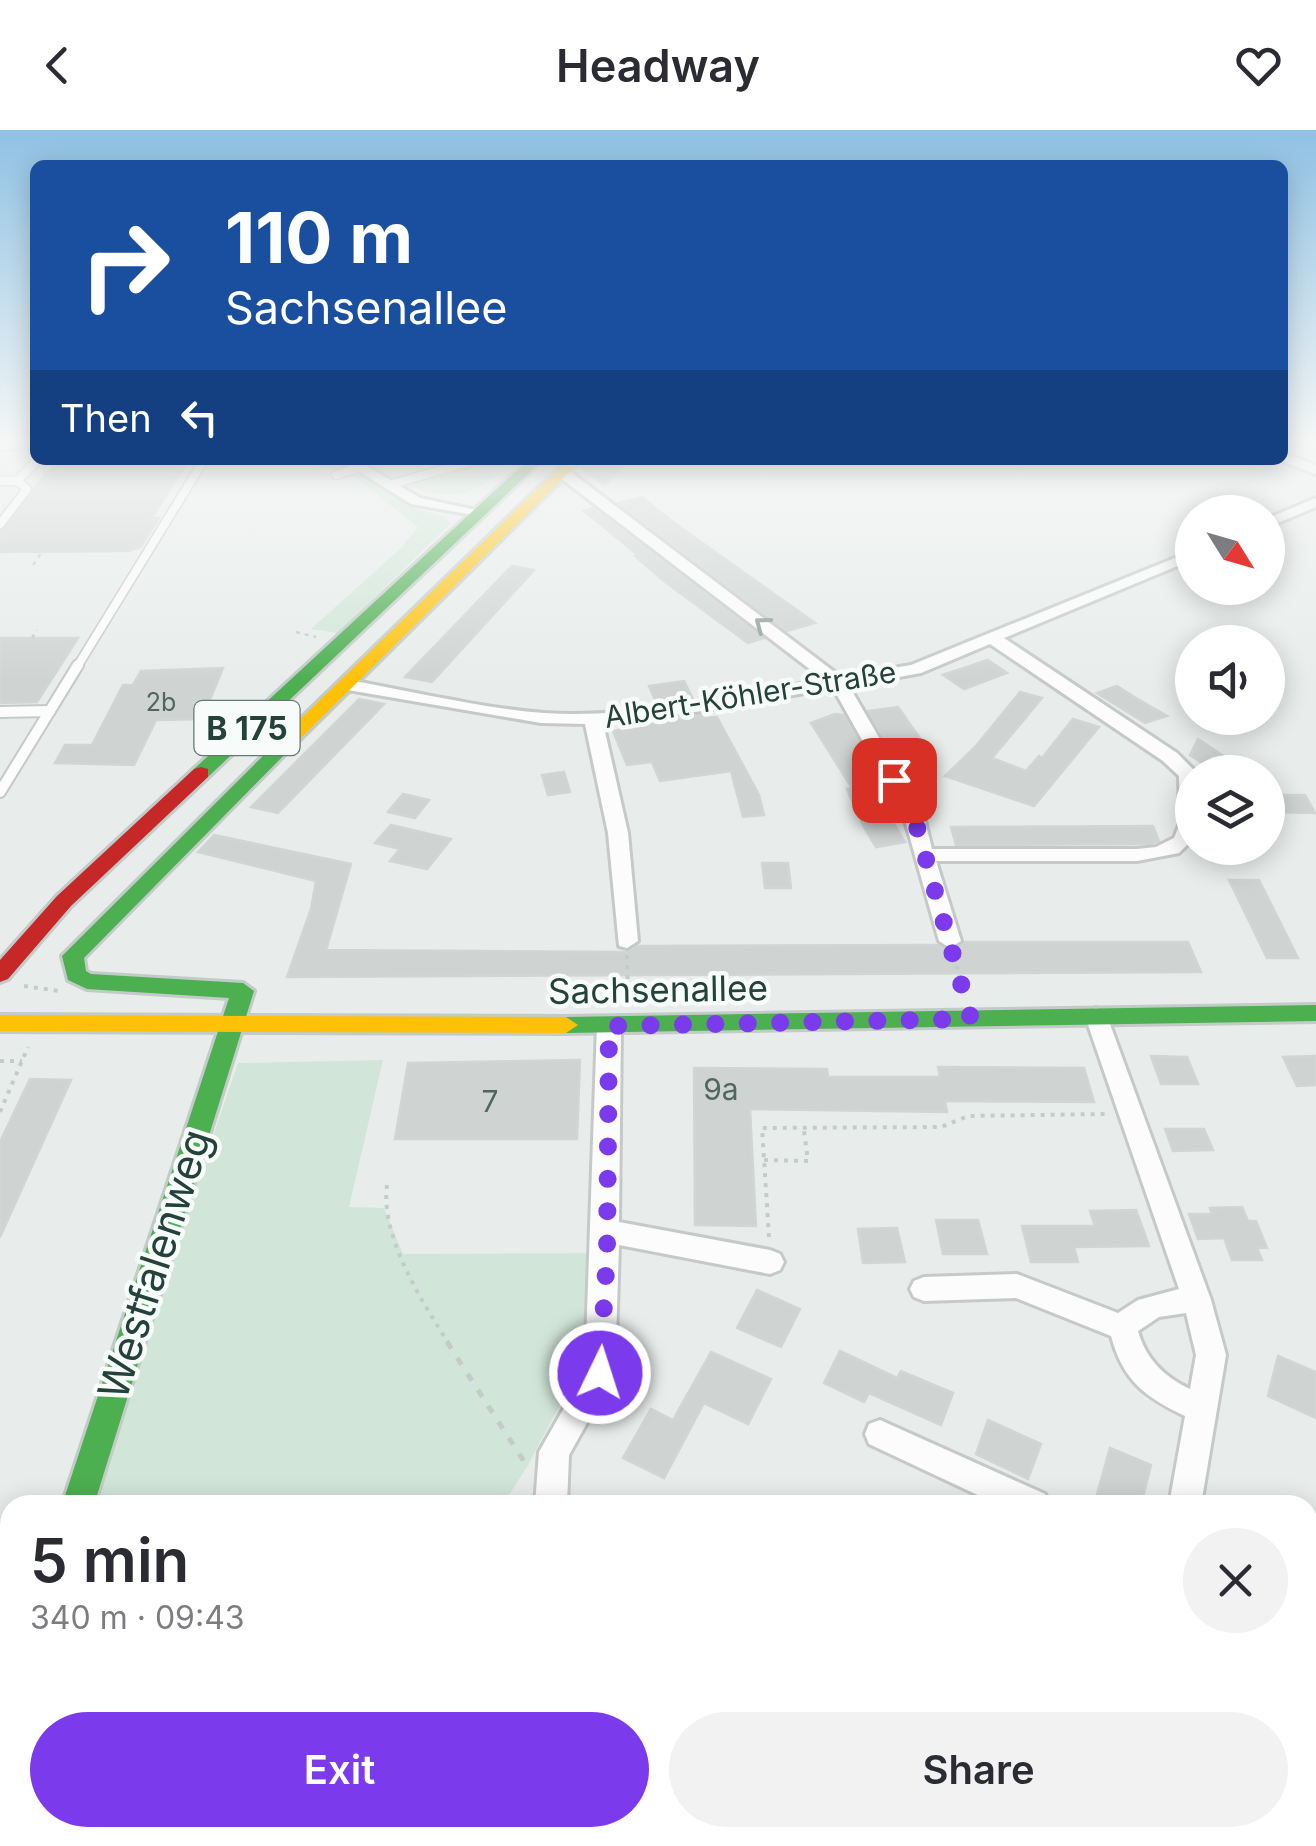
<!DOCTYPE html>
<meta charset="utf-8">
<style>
body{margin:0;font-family:Inter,sans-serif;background:#f2f2f3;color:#2b2b33;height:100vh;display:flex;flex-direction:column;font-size:38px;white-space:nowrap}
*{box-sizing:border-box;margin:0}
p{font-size:32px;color:#7c7c81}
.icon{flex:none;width:55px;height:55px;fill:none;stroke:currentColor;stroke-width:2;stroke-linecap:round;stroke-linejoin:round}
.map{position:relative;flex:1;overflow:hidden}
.drawer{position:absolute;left:0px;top:1365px;width:1318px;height:352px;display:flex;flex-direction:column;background:#fff;border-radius:30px 30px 0 0;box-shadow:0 5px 25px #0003}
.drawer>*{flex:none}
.banner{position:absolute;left:30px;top:30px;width:1258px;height:305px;border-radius:15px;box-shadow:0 5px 25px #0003;background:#1a4fa0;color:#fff;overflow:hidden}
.needle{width:65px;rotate:127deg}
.buttons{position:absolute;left:1175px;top:365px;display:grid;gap:20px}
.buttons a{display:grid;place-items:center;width:110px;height:110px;border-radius:50%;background:#fff;box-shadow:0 5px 25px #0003;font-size:50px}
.pin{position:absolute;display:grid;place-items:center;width:85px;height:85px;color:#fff;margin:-42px;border-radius:20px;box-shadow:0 5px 15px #0006}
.me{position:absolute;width:110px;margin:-55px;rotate:4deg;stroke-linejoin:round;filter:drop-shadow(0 0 8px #0008)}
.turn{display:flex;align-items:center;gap:35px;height:210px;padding:0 30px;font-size:45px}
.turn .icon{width:130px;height:130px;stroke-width:2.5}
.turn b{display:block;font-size:70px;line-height:85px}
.then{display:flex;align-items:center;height:95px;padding:0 30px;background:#0003;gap:20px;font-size:38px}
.round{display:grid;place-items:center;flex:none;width:105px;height:105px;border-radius:52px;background:#f2f2f3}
.headline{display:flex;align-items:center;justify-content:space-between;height:170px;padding:0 30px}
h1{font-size:60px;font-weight:600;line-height:75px}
.button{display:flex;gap:20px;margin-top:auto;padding:20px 30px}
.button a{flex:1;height:115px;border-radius:60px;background:#7c3aed;color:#fff;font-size:40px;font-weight:600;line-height:115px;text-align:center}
.button a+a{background:#f2f2f3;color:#2b2b33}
header{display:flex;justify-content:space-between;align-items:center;height:130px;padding:0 30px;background:#fff;font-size:45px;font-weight:600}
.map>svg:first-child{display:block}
</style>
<header><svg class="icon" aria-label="back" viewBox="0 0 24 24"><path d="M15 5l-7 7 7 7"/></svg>Headway<svg class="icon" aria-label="heart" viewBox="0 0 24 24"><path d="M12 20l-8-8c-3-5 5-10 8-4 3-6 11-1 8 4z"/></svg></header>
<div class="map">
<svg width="1316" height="1716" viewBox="0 0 1316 1716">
<rect width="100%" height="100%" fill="#e8edeb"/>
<!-- green -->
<g fill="#d1e6d8">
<path d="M236,330H348L413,378L443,386L451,393L338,503L311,499L401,418L418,397L348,342L290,330Z"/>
<path d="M489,330H521C475,359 462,378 407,355Z"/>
<path d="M383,930L349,1077L384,1078L403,1124L607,1123L588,1221L527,1337L502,1375H86L238,933Z"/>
</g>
<!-- building -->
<g fill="#cfd4d2" stroke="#d1d6d4" stroke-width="2.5">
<path d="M187,332L152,388H159L141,417L129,421L0,422V401L55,333Z"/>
<path d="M587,332L621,337L605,355L581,338Z"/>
<path d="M642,367L673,392L815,493L787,501L618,373Z"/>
<path d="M594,378L764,508L748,513L664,451L635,426L638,425L584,381Z"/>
<path d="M512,436L534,440L432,552L405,547Z"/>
<path d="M0,508H78L37,572L0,573Z"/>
<path d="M988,530L1007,543L964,559L943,545Z"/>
<path d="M223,538L202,589L156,590L134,635L55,633L65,615H92L123,555H133L141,541Z"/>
<path d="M684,551L693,569L657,574L649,556Z"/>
<path d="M1117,556L1136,568L1167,586L1145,593L1097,563Z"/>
<path d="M1020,562L1042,568L992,628L1026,641L1039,626L1042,628L1073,589L1099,597L1034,676L945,646L976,616Z"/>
<path d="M359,569L384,574L278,683L251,677Z"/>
<path d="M898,577L919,607L930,623L903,627L899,620L891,621L868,581Z"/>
<path d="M835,584L844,585L866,625L860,626L879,653L874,654L884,671L881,672L905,712L876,717L865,699L847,659L852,658L811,593Z"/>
<path d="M701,585L703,588L717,587L759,665L764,685L743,687L731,641L660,651L652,632L627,635L613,601Z"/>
<path d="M1198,609L1225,627L1205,635L1190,625Z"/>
<path d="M564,642L570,662L548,665L542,645Z"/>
<path d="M403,664L429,670L415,688L388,682Z"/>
<path d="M1268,665H1305L1315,683L1268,682Z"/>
<path d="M391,695L451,709L427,739L390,731L400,719L375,713Z"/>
<path d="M1153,696L1159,711L1150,714L956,715L951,697Z"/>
<path d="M214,705L351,734L326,820L626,822L636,816L939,815L952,821L965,812H1188L1201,842L287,847L311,779L316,751L198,722Z"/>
<path d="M762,733H788L791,758H765Z"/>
<path d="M1229,750H1259L1298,828H1267Z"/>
<path d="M1151,926L1187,927L1198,954H1161Z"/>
<path d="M1316,926V955L1297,956L1283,927Z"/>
<path d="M580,930L577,1009H395L408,933Z"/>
<path d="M938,937L1084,938L1094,972L945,971L947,982L750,979L756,1096L695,1095L694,938L827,939L828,947H940Z"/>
<path d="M30,949L71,950L0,1107V1012Z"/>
<path d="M1165,999H1204L1213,1020L1173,1021Z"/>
<path d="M1242,1077L1248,1091H1256L1267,1118H1257L1262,1130H1232L1224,1108L1198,1109L1189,1084H1212L1210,1078Z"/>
<path d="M1136,1080L1149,1116L1074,1117L1078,1132H1031L1022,1096H1095L1090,1081Z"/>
<path d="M936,1090H978L987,1124H943Z"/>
<path d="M897,1098L905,1132L863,1133L858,1099Z"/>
<path d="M757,1160L800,1179L781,1217L737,1198Z"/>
<path d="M840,1221L897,1248L901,1241L953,1263L941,1295L869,1263L864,1272L824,1253Z"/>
<path d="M711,1222L771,1249L748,1294L704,1273L664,1348L623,1328L651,1279L673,1290Z"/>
<path d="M1278,1226L1316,1242V1288L1268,1266Z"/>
<path d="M988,1290L1041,1314L1028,1349L976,1324Z"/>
<path d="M1110,1318L1151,1335L1141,1375H1094Z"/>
</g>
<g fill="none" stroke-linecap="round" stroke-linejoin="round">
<!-- lane-far1 casing -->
<g stroke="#c5cac8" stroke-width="11">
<g id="lane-far1">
<path d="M336,345L360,337"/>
<path d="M0,351H17L38,330"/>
<path d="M388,355L477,330"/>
<path d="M0,394L27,359L17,351"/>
<path d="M77,537L204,330"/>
</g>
</g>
<!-- lane casing -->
<g stroke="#c5cac8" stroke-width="14">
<g id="lane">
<path d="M0,582L50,581"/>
<path d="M0,662L78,535"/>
</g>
</g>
<!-- street casing -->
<g stroke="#c5cac8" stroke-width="6">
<g id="street">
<path d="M0,312H35V317L0,320Z"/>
<path d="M1282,323L1316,335V344L1278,330H1282Z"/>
<path d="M341,330H357L420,368L486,382L479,386L411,374Z"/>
<path d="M558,340H568L841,547L911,535L1192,421V430L1004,508L1177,623L1195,641L1192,710L1179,723L1137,731H936L961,811L950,818L939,811L903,683L833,558L702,581L603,593L628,703L638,811L627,818L619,816L608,703L585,594L541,593L348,560L339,555L348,550C412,561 479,578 544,583C637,589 733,565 824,550L558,346ZM990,514L1163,631L1179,646L1180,693L1174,708L1156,717L1137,719H932L923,683L849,556L921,543Z"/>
<path d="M1316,368V377L1268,397V388Z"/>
<path d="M1096,878L1107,886L1211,1170L1226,1225L1201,1375H1169L1185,1286C1145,1267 1123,1251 1111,1206L1016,1168L924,1171L914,1167L910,1159L914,1151L924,1147L1017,1144L1118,1183L1138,1170L1179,1159L1085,886ZM1186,1183L1196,1225L1190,1259C1164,1247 1146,1229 1138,1201L1159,1187Z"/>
<path d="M609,887L621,895L619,1092L770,1120L780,1124L784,1132L780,1140L770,1144L619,1115L615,1243L569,1325L567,1375H535L539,1322L585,1241L597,895Z"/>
<path d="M880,1290L1045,1364L1050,1375H999L869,1314L865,1304L869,1294Z"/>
<path d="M1308,1485L1316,1488V1523L1308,1519Z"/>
<path d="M10,1570V1633L0,1637V1574Z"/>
<path d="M1183,1708H1234L1238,1716H1187Z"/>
</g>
</g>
<!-- fast casing -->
<g stroke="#c3cbc8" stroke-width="6">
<g id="fast">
<path d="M528,330H543L208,647H194V639Z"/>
<path d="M289,605L298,610L295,614L84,828L86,841L91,844L243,853L254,861L94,1375H62L229,868L87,859L68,850L62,826L283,606Z"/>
<path d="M1316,875V891L566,903L554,895L566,887Z"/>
</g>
</g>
<!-- slow casing -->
<g stroke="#c3cbc8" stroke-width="6">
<g id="slow">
<path d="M567,330H582L295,614H283V606Z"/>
<path d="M0,885L566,887L578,895L566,903L0,901Z"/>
</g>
</g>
<!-- jam casing -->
<g stroke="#c3cbc8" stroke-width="6">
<path id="jam" d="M201,637L208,639V647L71,776L8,849L0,852V830L57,766L194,639Z"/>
</g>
<!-- path-far2 -->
<g stroke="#c3ccca" stroke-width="2.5" stroke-dasharray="4 5" stroke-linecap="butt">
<path d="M33,435L42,422"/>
<path d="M296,502L316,507"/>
<path d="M32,508L37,500"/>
</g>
<!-- path-far1 -->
<g stroke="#c3ccca" stroke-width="4" stroke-dasharray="4 6" stroke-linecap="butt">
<path d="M627,825L628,871"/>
<path d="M954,826L964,865"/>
<path d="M24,856L59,861"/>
<path d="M0,931H22"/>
<path d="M0,982L28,917"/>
<path d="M764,1030L808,1031L804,1001"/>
<path d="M387,1055C380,1106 422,1172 449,1214"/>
<path d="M769,1107L762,998L941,997L968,986L1106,984"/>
</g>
<!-- path -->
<g stroke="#c3ccca" stroke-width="5" stroke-dasharray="8 11" stroke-linecap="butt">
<path d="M447,1212L527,1336"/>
<path d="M775,1708L778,1716"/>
<path d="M1106,1716L1109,1708"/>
</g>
<!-- lane-far1 -->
<use href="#lane-far1" stroke="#fcfcfc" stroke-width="8"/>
<!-- lane -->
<use href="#lane" stroke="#fcfcfc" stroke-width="10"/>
<!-- street -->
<use href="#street" fill="#fcfcfc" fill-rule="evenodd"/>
<!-- fast -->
<use href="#fast" fill="#4caf50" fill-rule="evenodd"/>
<!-- slow -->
<use href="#slow" fill="#ffc107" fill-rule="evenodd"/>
<!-- jam -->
<use href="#jam" fill="#c62828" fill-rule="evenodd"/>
</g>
<!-- one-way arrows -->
<defs><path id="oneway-chevron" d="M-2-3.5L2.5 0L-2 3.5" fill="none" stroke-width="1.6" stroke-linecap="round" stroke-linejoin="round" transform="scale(2.5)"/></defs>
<use stroke="#909f9b" href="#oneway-chevron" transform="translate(762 494) rotate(-143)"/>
<!-- sky -->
<linearGradient id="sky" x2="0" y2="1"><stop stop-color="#8fc1e3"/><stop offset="0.56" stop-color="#f5f7f6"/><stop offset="1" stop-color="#f5f7f6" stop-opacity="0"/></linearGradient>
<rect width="1316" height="553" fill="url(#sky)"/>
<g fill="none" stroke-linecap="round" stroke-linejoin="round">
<!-- route -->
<path stroke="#7c3aed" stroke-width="18" stroke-dasharray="0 32.4" d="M600,1243L607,1123L609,896L971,889L913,683L894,650"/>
</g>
<g text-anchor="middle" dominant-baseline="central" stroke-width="9" stroke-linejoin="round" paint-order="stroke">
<!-- far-number labels -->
<g font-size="25" fill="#506761">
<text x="161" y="572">2b</text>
</g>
<!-- far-street labels -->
<g font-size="30" fill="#24423a" stroke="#f7fbf9">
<text transform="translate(750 564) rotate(-9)">Albert-Köhler-Straße</text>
</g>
<!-- number labels -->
<g font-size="30" fill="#506761">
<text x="721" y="959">9a</text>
<text x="490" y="971">7</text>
</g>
<!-- shield labels -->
<rect fill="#f7fbf9" stroke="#637a73" stroke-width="2.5" x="194.5" y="571" width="105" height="54" rx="8"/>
<g font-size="32" font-weight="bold" fill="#24423a">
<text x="247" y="598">B 175</text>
</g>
<!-- street labels -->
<g font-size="35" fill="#24423a" stroke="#f7fbf9">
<text transform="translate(658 859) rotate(-1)">Sachsenallee</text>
</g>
<!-- near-street labels -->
<g font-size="42" fill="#24423a" stroke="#f7fbf9">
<text transform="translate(154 1134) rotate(-72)">Westfalenweg</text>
</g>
</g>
</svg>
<div class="buttons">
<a><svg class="needle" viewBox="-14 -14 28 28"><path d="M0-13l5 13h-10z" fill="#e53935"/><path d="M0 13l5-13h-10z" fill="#7c7c81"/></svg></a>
<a><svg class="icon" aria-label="sound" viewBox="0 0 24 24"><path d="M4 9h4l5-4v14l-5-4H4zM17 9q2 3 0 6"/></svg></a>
<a><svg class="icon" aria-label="layers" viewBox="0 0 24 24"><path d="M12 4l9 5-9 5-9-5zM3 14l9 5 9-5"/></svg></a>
</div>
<div class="pin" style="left:894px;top:650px;background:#d93025"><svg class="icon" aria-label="arrive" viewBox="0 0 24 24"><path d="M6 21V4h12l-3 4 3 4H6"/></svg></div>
<svg class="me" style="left:600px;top:1243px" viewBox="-20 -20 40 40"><circle r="17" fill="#7c3aed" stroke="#fff" stroke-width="3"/><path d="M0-11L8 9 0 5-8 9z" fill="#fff"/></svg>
<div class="banner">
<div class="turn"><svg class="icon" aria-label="right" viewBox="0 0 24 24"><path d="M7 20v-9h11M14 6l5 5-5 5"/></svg><div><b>110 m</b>Sachsenallee</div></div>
<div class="then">Then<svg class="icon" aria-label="left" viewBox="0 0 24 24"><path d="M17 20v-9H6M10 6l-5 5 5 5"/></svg></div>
</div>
<section class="drawer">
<div class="headline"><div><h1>5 min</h1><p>340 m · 09:43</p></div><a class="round"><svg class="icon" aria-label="close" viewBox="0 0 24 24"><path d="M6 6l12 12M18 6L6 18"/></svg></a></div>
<div class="button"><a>Exit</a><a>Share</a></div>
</section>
</div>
